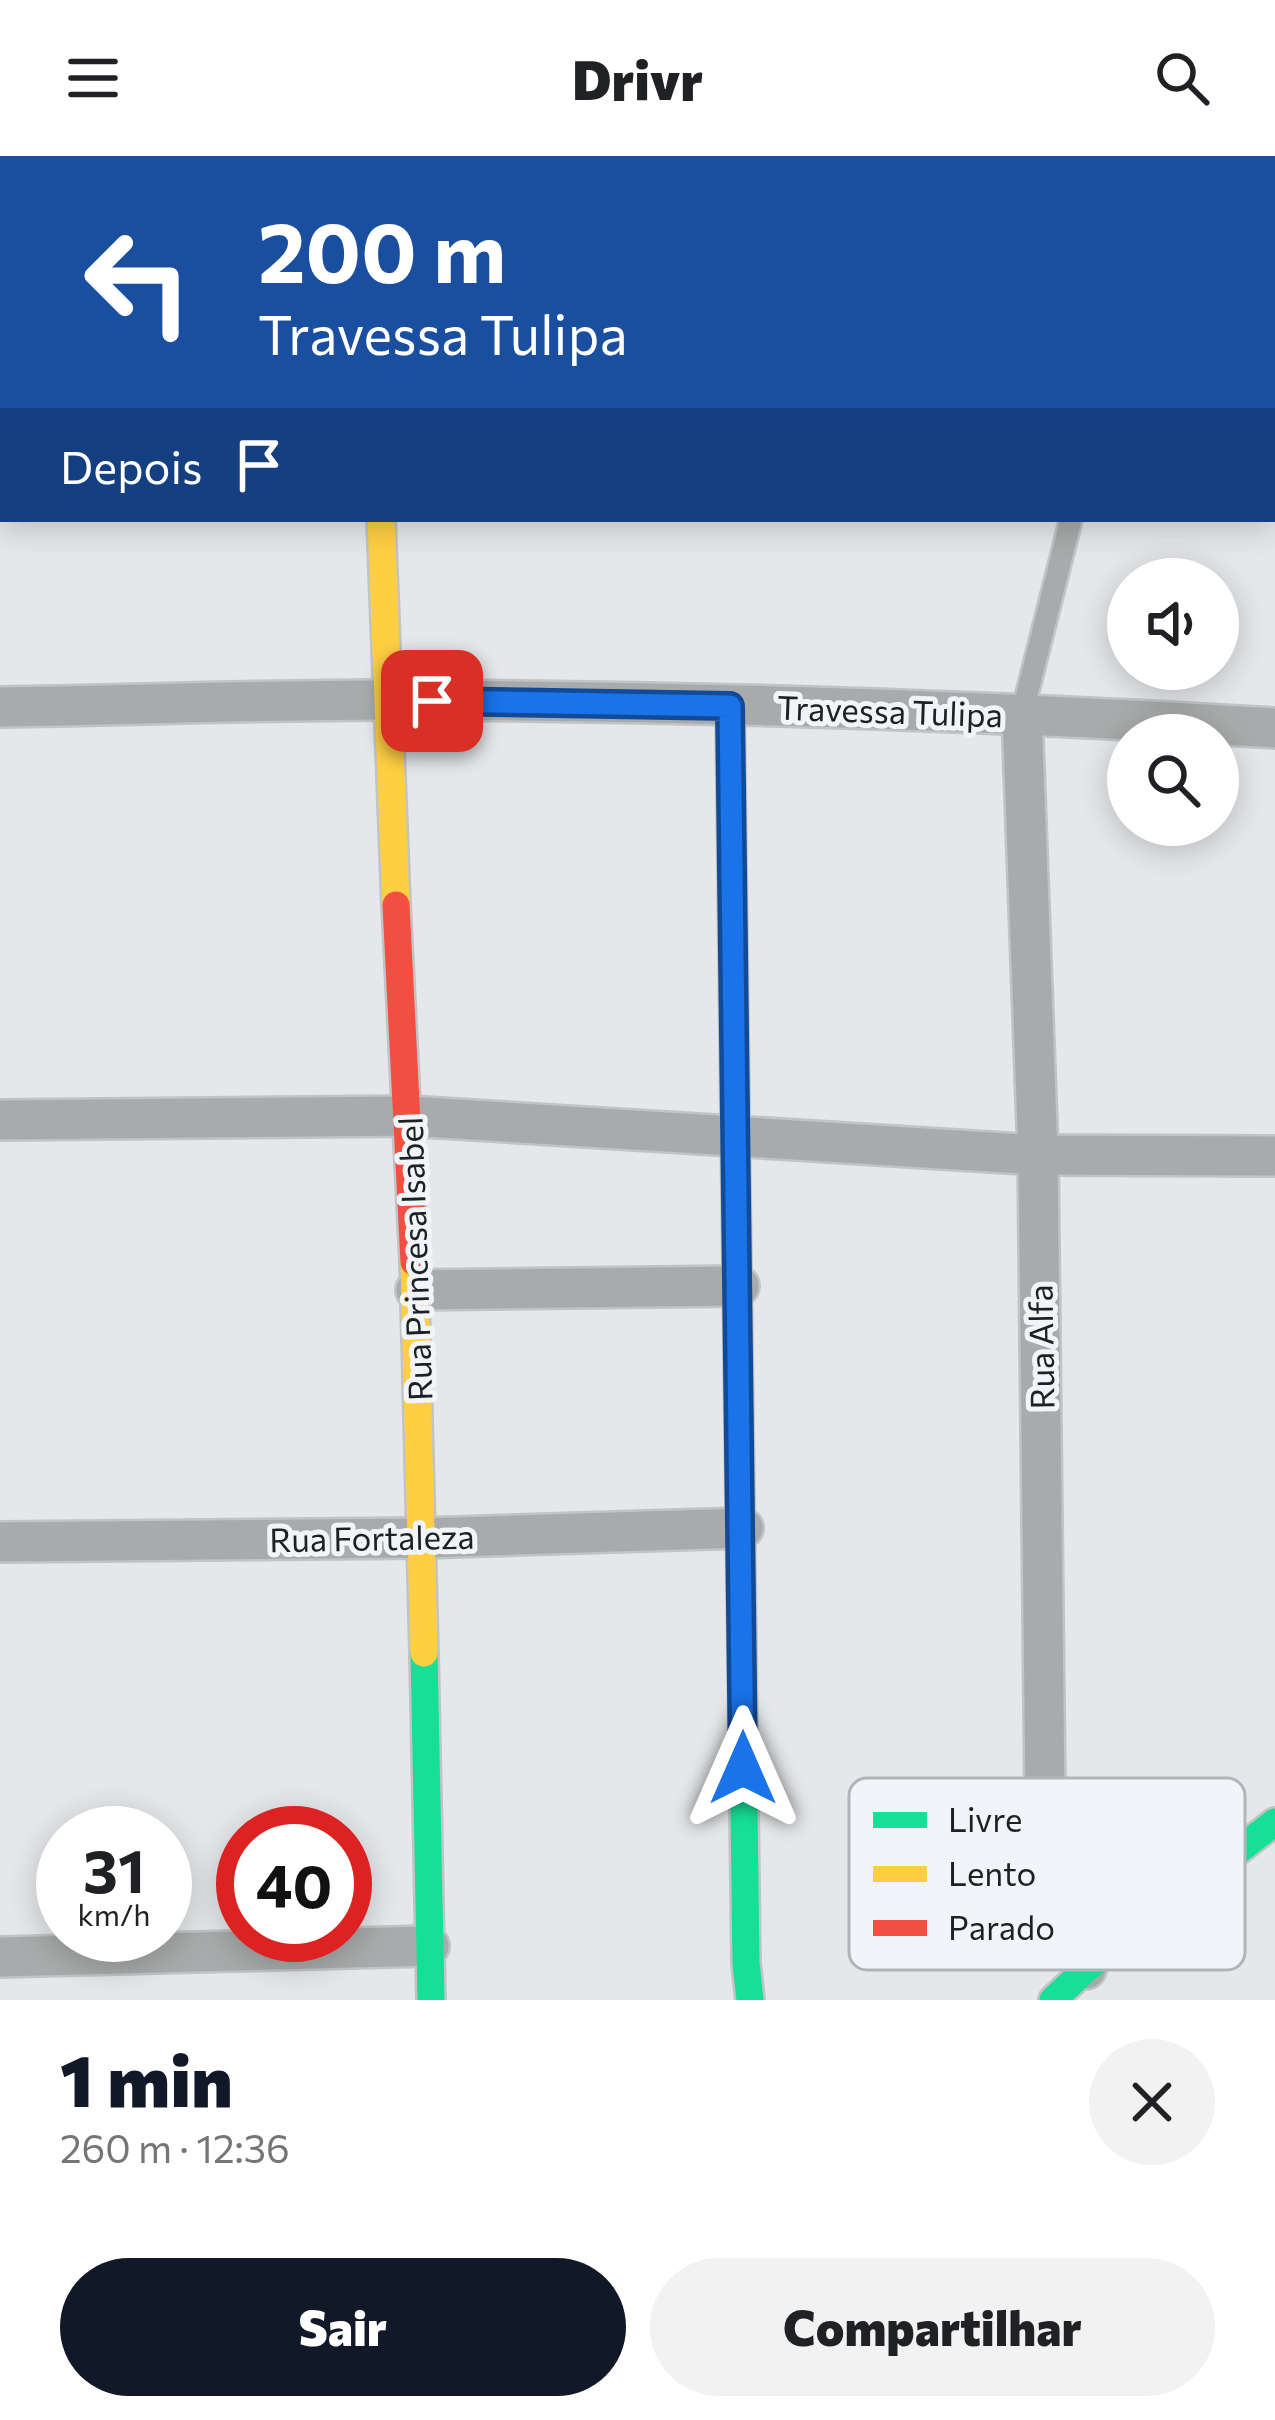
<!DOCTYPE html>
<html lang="pt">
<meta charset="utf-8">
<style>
body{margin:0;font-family:Commissioner,sans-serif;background:#f2f2f2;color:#202124;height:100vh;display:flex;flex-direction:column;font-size:45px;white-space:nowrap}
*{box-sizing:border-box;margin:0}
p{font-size:39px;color:#757577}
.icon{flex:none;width:66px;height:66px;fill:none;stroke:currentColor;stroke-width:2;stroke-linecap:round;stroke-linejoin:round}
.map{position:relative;height:1844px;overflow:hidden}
.panel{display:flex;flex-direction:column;background:#fff;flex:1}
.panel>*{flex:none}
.guide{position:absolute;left:0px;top:0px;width:1275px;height:366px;box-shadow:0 6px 30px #0003;background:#1a4fa0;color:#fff;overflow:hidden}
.controls{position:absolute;left:1107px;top:402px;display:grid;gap:24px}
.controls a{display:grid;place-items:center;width:132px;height:132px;border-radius:50%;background:#fff;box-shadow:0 6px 30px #0003;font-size:60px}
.speed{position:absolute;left:36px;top:1650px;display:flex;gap:24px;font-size:60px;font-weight:700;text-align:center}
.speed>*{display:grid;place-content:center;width:156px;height:156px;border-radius:50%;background:#fff;box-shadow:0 6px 30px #0003;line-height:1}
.speed small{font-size:30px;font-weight:400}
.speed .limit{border:18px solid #d22;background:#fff;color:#111}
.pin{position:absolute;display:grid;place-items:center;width:102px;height:102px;color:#fff;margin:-51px;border-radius:24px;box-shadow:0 6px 18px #0006}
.me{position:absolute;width:132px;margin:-66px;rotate:0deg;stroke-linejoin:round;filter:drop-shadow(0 0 9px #0008)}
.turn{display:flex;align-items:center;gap:42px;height:252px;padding:0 60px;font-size:54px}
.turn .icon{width:156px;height:156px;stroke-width:2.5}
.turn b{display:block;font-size:84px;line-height:102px}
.then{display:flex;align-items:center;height:114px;padding:0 60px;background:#0003;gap:24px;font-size:45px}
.round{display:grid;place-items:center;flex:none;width:126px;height:126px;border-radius:63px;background:#f2f2f2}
.headline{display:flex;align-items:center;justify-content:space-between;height:204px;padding:0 60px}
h1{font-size:72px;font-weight:800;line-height:90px;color:#111827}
.primary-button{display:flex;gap:24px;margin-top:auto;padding:24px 60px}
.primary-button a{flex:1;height:138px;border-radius:72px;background:#111827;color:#fff;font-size:48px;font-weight:800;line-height:138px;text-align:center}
.primary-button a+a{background:#f2f2f2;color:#202124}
header{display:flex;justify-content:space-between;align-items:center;height:156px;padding:0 60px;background:#fff;font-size:54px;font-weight:800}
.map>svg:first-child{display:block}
</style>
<header><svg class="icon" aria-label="menu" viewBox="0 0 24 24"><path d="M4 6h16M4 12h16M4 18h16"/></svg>Drivr<svg class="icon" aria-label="search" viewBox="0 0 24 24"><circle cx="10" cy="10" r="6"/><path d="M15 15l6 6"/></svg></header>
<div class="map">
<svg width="1275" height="1844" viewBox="0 0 1275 1844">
<rect width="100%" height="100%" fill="#e5e7ea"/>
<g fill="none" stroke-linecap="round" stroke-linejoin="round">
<!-- lane casing -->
<g stroke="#c2c3c5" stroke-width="26">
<path id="lane" d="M1022,558L1071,363"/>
</g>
<!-- street casing -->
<g stroke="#c2c3c5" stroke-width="44">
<g id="street">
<path d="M724,0V3"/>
<path d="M972,3V0"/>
<path d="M0,106H3"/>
<path d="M1272,211H1275"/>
<path d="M0,551C130,549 261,544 392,544C686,545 981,554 1275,572"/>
<path d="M1022,558L1038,999L1046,1732L1048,1757L1086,1813"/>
<path d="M0,964L408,960L1038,999L1275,1000"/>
<path d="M416,1134L739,1130"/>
<path d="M0,1386L424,1382L743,1372"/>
<path d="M0,1801L429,1790"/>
</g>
</g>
<!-- fast casing -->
<g stroke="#c2c3c5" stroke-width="32">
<g id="fast">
<path d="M353,0L370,3"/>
<path d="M578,0L592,3"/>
<path d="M1272,161L1275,162"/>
<path d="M1272,330H1275"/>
<path d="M736,1037L746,1807L750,1844"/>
<path d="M424,1497L431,1844"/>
<path d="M1053,1844L1086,1813L1275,1666"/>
</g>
</g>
<!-- slow casing -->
<g stroke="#c2c3c5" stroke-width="32">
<g id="slow">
<path d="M381,363L396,749"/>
<path d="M730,550L736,1037"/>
<path d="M414,1106L424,1497"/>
</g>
</g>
<!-- jam casing -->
<g stroke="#c2c3c5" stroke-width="32">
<path id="jam" d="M396,749L414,1106"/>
</g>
<!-- path -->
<path stroke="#adadae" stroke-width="6" stroke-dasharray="9 6" stroke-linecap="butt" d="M100,3L105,0"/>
<!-- lane -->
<use href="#lane" stroke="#a9aaab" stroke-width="21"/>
<!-- street -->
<use href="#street" stroke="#a9aaab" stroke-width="39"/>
<!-- fast -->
<use href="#fast" stroke="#16e098" stroke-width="27"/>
<!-- slow -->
<use href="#slow" stroke="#ffcf43" stroke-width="27"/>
<!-- jam -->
<use href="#jam" stroke="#f24e42" stroke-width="27"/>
<!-- tram -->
<g stroke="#aaacae" stroke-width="3">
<path d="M452,0L464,3"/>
<path d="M1272,186L1275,187"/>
</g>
</g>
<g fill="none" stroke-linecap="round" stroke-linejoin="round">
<!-- route casing -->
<g stroke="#114b97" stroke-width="30">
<path id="route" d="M432,545L730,550L743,1612"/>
</g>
<!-- route -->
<use href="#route" stroke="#1a73e8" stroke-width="21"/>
</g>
<g text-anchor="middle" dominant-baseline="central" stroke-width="10" stroke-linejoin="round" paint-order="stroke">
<!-- street labels -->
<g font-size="33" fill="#1e2022" stroke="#f1f5f9">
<text transform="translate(890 554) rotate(2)">Travessa Tulipa</text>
<text transform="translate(414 1103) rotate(-92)">Rua Princesa Isabel</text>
<text transform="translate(1040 1191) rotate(-91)">Rua Alfa</text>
<text transform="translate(372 1381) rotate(-1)">Rua Fortaleza</text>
</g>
</g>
<!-- legend -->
<rect x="849" y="1622" width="396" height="192" rx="18" fill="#f1f5f9" stroke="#b2b5b8" stroke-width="3"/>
<rect x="873" y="1656" width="54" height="16" fill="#16e098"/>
<rect x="873" y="1710" width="54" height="16" fill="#ffcf43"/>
<rect x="873" y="1764" width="54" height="16" fill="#f24e42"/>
<g font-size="33" fill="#1e2022">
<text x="948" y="1676">Livre</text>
<text x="948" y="1730">Lento</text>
<text x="948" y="1784">Parado</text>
</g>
</svg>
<div class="controls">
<a><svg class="icon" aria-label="sound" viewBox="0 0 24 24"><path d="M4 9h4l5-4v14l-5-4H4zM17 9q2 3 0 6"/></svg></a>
<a><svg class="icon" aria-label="search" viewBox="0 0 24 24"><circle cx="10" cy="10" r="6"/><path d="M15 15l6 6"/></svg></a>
</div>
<div class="speed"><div>31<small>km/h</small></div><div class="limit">40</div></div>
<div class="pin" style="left:432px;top:545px;background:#d93025"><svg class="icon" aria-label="arrive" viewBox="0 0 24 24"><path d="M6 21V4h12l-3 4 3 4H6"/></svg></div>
<svg class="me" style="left:743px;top:1612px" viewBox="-20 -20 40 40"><path d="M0-17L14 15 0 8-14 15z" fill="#1a73e8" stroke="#fff" stroke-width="4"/></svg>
<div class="guide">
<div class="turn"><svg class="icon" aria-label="left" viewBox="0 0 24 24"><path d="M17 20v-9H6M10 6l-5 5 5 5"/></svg><div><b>200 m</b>Travessa Tulipa</div></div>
<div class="then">Depois<svg class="icon" aria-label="arrive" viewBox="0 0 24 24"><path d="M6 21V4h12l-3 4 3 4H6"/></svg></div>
</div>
</div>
<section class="panel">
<div class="headline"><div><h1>1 min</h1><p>260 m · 12:36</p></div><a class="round"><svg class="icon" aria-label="close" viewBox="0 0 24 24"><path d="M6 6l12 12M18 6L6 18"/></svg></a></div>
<div class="primary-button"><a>Sair</a><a>Compartilhar</a></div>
</section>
